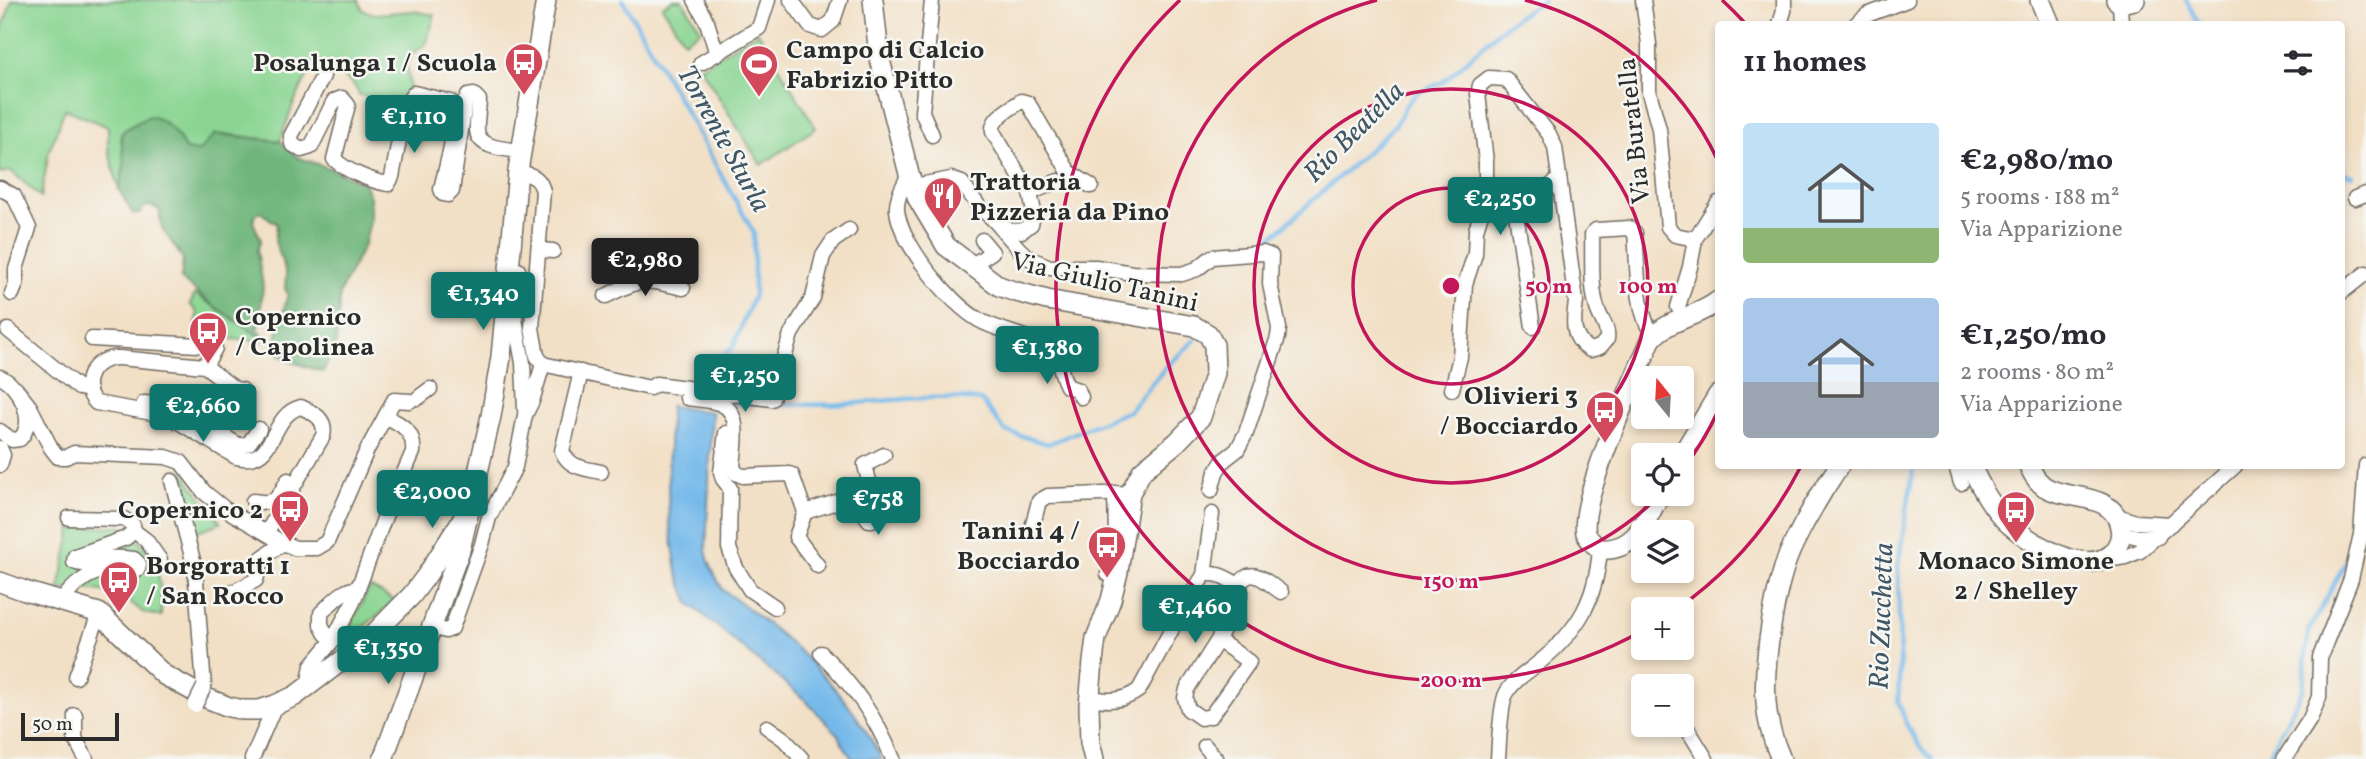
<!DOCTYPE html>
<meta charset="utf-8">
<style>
:root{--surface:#fff;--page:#f2f2f3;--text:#2b2b33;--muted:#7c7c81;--accent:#0f766e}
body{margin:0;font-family:Vollkorn,serif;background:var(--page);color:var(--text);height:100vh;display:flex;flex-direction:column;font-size:26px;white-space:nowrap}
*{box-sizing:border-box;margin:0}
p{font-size:23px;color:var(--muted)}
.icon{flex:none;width:38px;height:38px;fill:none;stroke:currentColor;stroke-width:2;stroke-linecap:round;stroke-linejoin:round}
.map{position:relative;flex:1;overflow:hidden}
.drawer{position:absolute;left:1715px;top:21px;width:630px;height:448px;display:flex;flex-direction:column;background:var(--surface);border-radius:7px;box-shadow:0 4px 10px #0003}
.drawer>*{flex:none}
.needle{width:46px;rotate:342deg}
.controls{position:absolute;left:1631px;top:366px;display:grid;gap:14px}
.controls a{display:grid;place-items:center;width:63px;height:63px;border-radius:7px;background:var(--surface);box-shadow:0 4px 10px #0003;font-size:35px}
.scale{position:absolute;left:21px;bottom:18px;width:98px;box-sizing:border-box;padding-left:7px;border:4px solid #2b2b2b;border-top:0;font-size:19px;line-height:24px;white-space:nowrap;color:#2b2b2b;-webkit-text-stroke:5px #f6f6f2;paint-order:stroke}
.price{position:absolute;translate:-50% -60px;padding:0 16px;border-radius:7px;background:var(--accent);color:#fff;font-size:23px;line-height:46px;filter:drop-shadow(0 2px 4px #0008)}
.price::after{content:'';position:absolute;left:50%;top:42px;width:21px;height:16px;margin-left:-10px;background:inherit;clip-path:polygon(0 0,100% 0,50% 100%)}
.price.selected{background:#222;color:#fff}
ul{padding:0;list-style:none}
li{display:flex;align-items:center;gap:21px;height:175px;padding:0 28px}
li span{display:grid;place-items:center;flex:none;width:196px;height:140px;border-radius:7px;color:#555}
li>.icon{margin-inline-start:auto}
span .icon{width:84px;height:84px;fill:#fffc;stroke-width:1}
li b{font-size:30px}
h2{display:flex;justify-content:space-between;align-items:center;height:84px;padding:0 28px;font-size:30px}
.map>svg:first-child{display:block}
</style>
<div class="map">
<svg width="2366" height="759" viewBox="0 0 2366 759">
<rect width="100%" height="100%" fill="#f6f6f2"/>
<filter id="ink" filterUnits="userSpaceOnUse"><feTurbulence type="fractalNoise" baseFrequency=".0143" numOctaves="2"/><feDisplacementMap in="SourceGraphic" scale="14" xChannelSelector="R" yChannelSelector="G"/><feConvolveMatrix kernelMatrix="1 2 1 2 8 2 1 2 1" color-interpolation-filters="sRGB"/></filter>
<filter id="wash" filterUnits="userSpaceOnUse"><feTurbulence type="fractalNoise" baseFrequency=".00686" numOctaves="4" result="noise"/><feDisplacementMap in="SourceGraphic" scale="28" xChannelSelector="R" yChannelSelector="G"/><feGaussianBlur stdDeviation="1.57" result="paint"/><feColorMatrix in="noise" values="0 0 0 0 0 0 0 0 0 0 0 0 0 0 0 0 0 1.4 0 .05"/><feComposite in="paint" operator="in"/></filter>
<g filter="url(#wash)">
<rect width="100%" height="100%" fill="#f2e0c6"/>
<g fill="#8ad592" stroke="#5a805e" stroke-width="2">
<path d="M12,0H358L363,10L375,14L413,11L435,15L426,44L412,54L407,65L410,86L401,104L359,95C355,79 329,68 315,59L293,105L280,141L224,134L199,151L186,150L177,135L149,116C140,122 127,126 121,134L124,166L119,190L108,148V127L65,109L49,151L41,197L11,171L0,173V35Z"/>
<path d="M673,0H682L701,30L684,41L662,6Z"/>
<path d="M758,32L816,128L761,165L700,67Z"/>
<path d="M195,294L263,339L258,344L246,338L245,340L198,337L196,334L197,312L190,304Z"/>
<path d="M181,470L221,523L192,533L174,471Z"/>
<path d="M121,526C156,549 163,576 161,616L144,613L120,594L96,590L59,589L72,528Z"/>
<path d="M370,587L395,601L346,641L344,638Z"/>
</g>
<path fill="#6fb67c" stroke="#4d7054" stroke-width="2" d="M149,116C167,118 177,135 186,150L199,151L215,134L280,141L297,157L329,168L364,183L370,197V222L364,245L340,292L336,345L323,372L286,360L276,351L277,334L288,294L285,289L286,274L275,241L277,224L260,212L255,215L253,222L261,240L257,250L263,286L259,325L256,328L263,334L261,337L211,304L181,279L183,259L162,228L159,209L151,206L144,207L140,213L133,214L119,190L124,166L121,134C127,126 140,122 149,116Z"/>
<path fill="#74b9ea" stroke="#50728a" stroke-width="2" d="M670,406L712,412L706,550C708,564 716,578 723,590C788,637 845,686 882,759H852L836,732L804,699L689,603L677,572L669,520L668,485Z"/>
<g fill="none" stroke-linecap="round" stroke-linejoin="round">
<g stroke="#74b9ea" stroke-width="4.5">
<path d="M623,0L754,233V295L733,347L700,377L698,387"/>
<path d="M2186,0L2199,24"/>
<path d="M2342,173L2353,175"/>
<path d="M1263,245L1379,141L1396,124L1406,105L1417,93L1443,82L1507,24L1543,0"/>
<path d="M727,403H757"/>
<path d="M773,404C797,404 823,406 848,404C892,400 939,394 982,401L1005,431L1048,444L1129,411L1165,368L1195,340"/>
<path d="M1914,466L1898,564L1900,662L1898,702L1908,727L1920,747L1932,759"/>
<path d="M2267,759L2303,689L2308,633L2351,552"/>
</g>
</g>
</g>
<g filter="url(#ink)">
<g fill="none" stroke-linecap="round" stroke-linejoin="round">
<g stroke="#716a61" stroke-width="17">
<g id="street">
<path d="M695,0L707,22L717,54"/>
<path d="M791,0L810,26L822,30L833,21L840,0"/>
<path d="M1643,0L1649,44V92L1659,129L1668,227L1675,235L1695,239"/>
<path d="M2120,3L2121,24"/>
<path d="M1780,24L1784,11V0"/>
<path d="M1856,24L1867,15L1907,0"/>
<path d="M701,63L759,28L768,0"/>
<path d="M323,76L291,136L292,144L301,150L311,147L334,101L342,98L348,105L334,159C346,171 371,181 388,184L392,177L406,104L414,93L451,102C459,129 447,162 441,189L443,194L448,195L452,191L465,102L468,96L474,95L479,100C479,110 476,120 477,130C478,149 507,149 521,151"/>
<path d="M932,135L922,112L932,0"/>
<path d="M518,171C532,176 539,176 543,191L532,328L537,356L543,364L650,388L656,384L772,399L791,334L813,298L823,256L833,241L849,230"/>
<path d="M909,174C904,185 896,197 897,210C900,243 950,304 979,320C997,330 1017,333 1035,341C1045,346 1053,352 1063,356"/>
<path d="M914,186L951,179L962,183L980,208L993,219L1009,230L1022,231L1031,224L1034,212L1030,193L993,132C991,117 1011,109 1021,101L1028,103L1069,172L1091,186"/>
<path d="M0,188L14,196L29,228L16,269V284L12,294"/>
<path d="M1030,193L1058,181"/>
<path d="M2355,198L2366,194"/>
<path d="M993,219L1020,250L1031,259L1050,267H1096L1132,273L1182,274L1197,269L1212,257L1263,253L1271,256L1270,284L1279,328L1278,337L1246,433L1237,450L1224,460L1216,472L1211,491"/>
<path d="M539,250L553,251"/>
<path d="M971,266L992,252L982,240"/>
<path d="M518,270L515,319L523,363L525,410"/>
<path d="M2342,292L2366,273"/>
<path d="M606,296C643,277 643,279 683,288"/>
<path d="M1678,307L1690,267L1695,239L1718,203"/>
<path d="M1533,327L1517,220L1523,208L1559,179"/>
<path d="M8,330L79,388L89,390"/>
<path d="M92,339L199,345L215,348L205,366"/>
<path d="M1051,352C1064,366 1059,372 1067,386L1078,390L1081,397"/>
<path d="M581,372L562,451C569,468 584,468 601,472"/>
<path d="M0,377C20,386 37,421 20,439L12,440L0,431"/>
<path d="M16,389L30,407L51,448L58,457H66L74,453L166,457L181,462L204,492L225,509L283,543L295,548H317L327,542L367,450L385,417C402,423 415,433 413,452L385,516L353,602L333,640L312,665L308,687"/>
<path d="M1452,389L1460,357L1465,284L1475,254L1476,230L1486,198V162L1478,94L1480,85L1489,78L1506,79L1549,134L1555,147L1576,302C1573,321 1571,339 1590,350L1600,347L1607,339C1609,327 1600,319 1597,308C1590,285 1593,258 1592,234L1596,230L1629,228L1635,233C1638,261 1635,315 1654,335"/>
<path d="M242,390L235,389L205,366L119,358C93,357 78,384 96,403L169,416L236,457C278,467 268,415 301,407C314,413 327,419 323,436L267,532"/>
<path d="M418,398L430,389"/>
<path d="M687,398C697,400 711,400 721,404C743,413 734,449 733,467L736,473L743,476L789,474L792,475L805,512L796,537L818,566"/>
<path d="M144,403L175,406L240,446L249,443L259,429"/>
<path d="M385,417L394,400L410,401"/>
<path d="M726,433L721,472L723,479L730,488L729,548L736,568L750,590L775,607"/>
<path d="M0,448L3,455L0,465"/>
<path d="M1956,466L1961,483"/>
<path d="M172,481L195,568L204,687"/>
<path d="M253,501C277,505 277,499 288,480"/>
<path d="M805,512L849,498L854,500L869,520H872L876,517V509L865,465L884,455"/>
<path d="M2114,515L2136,522L2171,524"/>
<path d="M1032,528L1039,501L1048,496L1130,493"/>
<path d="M134,531L146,540L160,560"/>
<path d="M2121,533L2138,537H2158"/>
<path d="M2101,561L2125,557L2140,551L2235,466"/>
<path d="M1108,574L1116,534L1115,493"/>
<path d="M1204,575L1212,514"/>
<path d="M1239,585C1252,564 1266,582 1281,592"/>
<path d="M233,592L256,580L262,558L283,543"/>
<path d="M62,602C70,587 90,571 108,570C116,569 123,574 131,574L138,569L139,564L134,559C126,558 117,557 109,558C97,559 85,568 74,562L75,556L126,538L134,531L133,525L124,519L69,518"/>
<path d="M431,627L446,631L452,628L482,544L489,517L515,467L525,415L532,401L543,364"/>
<path d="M326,634L321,625V613C333,602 341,590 358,588"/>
<path d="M821,653C854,687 875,715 893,759"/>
<path d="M76,677L96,622"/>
<path d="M1089,698C1108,701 1123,702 1139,690L1186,603L1204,575C1217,571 1227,579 1239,585L1241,592L1218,640L1187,689L1185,698L1188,709L1201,718L1211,716L1249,662L1218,640"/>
<path d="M75,715V738L86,759"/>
<path d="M1682,720L1706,759"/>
<path d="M767,727L784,739L802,759"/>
<path d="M1205,746L1216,759"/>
<path d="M252,759L275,705"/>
<path d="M1498,759C1499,744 1500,706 1506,694C1513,680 1529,671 1541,661C1580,628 1596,599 1600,549"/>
<path d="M2284,759L2310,719L2319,697L2320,657L2351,579L2361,534L2366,465"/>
</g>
</g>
<g stroke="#716a61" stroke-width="22">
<g id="secondary">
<path d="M873,0L879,56L909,174L918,199L946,246L999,286L1013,291L1047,300L1194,326L1208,334L1214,345L1215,373L1201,417L1177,442L1142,471L1130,493L1118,572L1111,600L1096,638L1093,662L1089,705L1090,743L1094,759"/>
<path d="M2040,0L2050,24"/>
<path d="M2116,0L2120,3L2135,0"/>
<path d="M1682,455L1718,395"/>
<path d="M1971,466C1981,487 1991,507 2008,523C2030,543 2087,579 2113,552C2119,545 2122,536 2120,527C2114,493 2072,500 2049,489C2039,485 2033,475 2029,466"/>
<path d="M1660,494C1646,520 1636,552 1600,549C1594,544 1588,540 1586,533C1578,501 1636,375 1651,340C1666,319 1699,317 1718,301"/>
<path d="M0,582L25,591L99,613L164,675L204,697L229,707L244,710H259L275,705L295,696L364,644L412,595L427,575L462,520"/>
<path d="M383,759L460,550L491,416L501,357L518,171L546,0"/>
<path d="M1781,759C1773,741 1767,721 1766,702C1763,661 1775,582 1793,545C1806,518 1822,491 1839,466"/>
</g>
</g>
<use href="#street" stroke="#fff" stroke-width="14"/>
<use href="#secondary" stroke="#fff" stroke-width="19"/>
<g stroke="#716a61" stroke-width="17" stroke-linecap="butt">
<path id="street-bridge" d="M195,705L204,687"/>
</g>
<use href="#street-bridge" stroke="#fff" stroke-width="14"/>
</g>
</g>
<g fill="none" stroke="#c2185b" stroke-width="3.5">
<circle cx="1451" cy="286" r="98"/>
<circle cx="1451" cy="286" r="197"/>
<path d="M1718 411A295 295 0 0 1 1682 470M1660 495A295 295 0 1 1 1377 0M1525 0A295 295 0 0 1 1718 161"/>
<path d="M1800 468A394 394 0 0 1 1677 609M1642 631A394 394 0 0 1 1180 0M1722 0A394 394 0 0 1 1744 22"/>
</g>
<defs>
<g id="bus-pin" transform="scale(2.0125)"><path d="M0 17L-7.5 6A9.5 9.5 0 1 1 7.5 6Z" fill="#d1495b" stroke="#f6f6f2"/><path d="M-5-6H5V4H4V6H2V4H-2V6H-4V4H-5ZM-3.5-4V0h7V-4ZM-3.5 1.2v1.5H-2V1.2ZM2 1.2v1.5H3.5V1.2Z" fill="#fff"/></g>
<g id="stadium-pin" transform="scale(2.0125)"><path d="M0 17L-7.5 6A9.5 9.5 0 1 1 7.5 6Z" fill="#d1495b" stroke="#f6f6f2"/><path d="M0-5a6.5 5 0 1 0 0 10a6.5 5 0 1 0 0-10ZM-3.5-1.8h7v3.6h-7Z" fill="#fff"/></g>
<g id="restaurant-pin" transform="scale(2.0125)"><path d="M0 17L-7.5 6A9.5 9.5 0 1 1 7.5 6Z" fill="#d1495b" stroke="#f6f6f2"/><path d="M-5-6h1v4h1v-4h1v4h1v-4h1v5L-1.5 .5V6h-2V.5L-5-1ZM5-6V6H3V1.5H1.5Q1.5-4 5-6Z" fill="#fff"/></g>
</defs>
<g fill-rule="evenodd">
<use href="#bus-pin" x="524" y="62"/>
<use href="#stadium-pin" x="759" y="64"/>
<use href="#restaurant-pin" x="943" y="196"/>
<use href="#bus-pin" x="208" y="331"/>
<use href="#bus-pin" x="1605" y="410"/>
<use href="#bus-pin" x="290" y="509"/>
<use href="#bus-pin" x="2016" y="510"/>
<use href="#bus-pin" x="1107" y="545"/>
<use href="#bus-pin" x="119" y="580"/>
</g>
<g text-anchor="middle" stroke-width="5" stroke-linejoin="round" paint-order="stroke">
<g font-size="26" font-weight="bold" fill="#2b2b2b" stroke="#f6f6f2" text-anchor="start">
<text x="786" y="58">Campo di Calcio<tspan x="786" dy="30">Fabrizio Pitto</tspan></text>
<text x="497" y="71" text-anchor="end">Posalunga 1 / Scuola</text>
<text x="970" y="190">Trattoria<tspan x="970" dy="30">Pizzeria da Pino</tspan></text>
<text x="235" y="325">Copernico<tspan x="235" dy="30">/ Capolinea</tspan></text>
<text x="1578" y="404" text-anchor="end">Olivieri 3<tspan x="1578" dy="30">/ Bocciardo</tspan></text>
<text x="263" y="518" text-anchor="end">Copernico 2</text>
<text x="1080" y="539" text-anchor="end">Tanini 4 /<tspan x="1080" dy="30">Bocciardo</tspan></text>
<text x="2016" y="569" text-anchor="middle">Monaco Simone<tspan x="2016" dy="30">2 / Shelley</tspan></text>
<text x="146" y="574">Borgoratti 1<tspan x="146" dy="30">/ San Rocco</tspan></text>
</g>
<g font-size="26" fill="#2b2b2b" stroke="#f6f6f2">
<text transform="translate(1633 131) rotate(-96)" y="9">Via Buratella</text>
<text transform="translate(1105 281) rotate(13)" y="9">Via Giulio Tanini</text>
</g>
<g font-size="28" font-style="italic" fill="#415664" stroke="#f6f6f2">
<text transform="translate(1353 131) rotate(-45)" y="10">Rio Beatella</text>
<text transform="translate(725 138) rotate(61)" y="10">Torrente Sturla</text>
<text transform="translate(1880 616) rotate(-88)" y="10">Rio Zucchetta</text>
</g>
</g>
<circle cx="1451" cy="286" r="10" fill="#c2185b" stroke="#f6f6f2" stroke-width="3.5"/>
<g font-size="21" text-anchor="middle" font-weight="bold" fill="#c2185b" stroke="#f6f6f2" stroke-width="5" stroke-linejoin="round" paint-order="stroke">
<text x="1549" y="293">50 m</text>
<text x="1648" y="293">100 m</text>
<text x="1451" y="588">150 m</text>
<text x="1451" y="687">200 m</text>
</g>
</svg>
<div class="controls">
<a><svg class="needle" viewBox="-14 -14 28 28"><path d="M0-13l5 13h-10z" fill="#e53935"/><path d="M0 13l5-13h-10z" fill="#7c7c81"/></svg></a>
<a><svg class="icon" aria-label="locate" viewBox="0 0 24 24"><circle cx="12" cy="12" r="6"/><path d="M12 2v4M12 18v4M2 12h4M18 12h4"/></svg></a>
<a><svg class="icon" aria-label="layers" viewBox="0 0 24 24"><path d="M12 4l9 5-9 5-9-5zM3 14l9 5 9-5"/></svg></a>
<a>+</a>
<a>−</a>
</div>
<div class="scale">50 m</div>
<b class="price" style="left:414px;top:155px">€1,110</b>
<b class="price" style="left:1500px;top:237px">€2,250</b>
<b class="price selected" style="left:645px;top:298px">€2,980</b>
<b class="price" style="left:483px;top:332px">€1,340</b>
<b class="price" style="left:1047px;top:386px">€1,380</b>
<b class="price" style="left:745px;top:414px">€1,250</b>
<b class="price" style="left:203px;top:444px">€2,660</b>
<b class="price" style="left:432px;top:530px">€2,000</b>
<b class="price" style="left:878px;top:537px">€758</b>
<b class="price" style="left:1195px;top:645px">€1,460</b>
<b class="price" style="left:388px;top:686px">€1,350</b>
<section class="drawer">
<h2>11 homes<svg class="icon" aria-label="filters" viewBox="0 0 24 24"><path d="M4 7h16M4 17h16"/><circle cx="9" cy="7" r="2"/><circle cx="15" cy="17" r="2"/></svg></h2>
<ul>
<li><span style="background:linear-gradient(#bfe0f5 75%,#8fb573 0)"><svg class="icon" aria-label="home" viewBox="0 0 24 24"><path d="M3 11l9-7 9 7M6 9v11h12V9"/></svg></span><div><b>€2,980/mo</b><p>5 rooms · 188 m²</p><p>Via Apparizione</p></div></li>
<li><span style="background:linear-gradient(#a9c7e8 60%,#9aa5b1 0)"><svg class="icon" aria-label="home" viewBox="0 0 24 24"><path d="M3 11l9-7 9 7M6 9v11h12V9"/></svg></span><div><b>€1,250/mo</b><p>2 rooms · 80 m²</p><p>Via Apparizione</p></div></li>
</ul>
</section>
</div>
